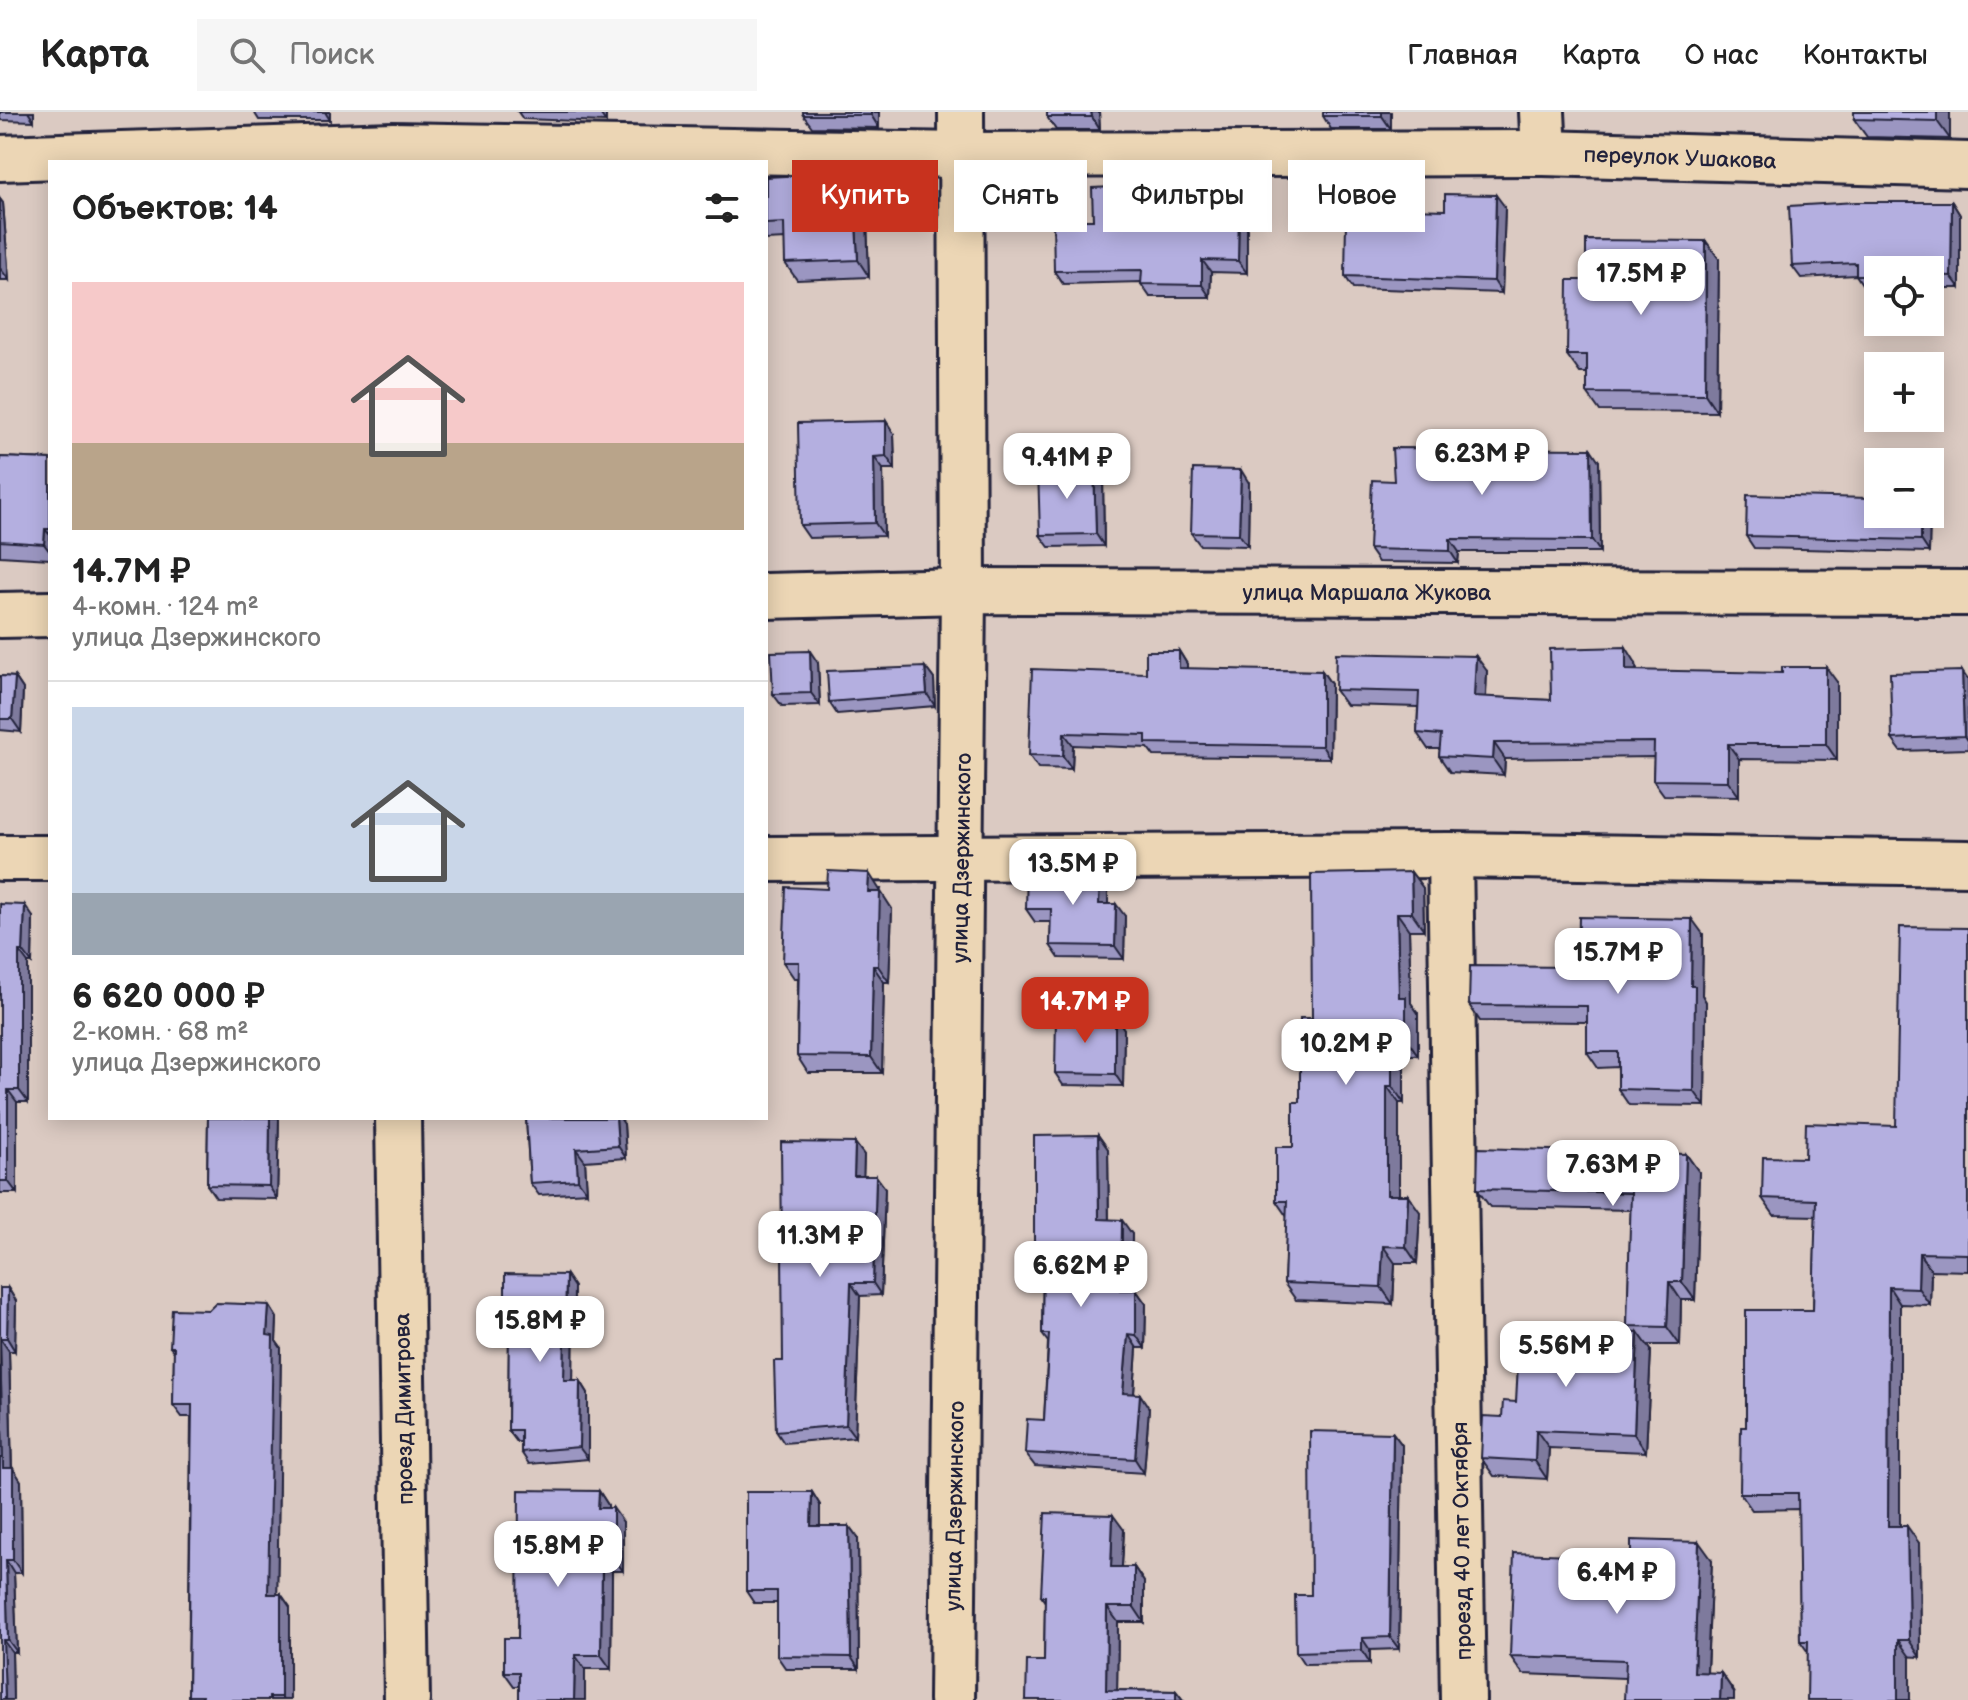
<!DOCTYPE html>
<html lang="ru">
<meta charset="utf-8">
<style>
:root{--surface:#fff;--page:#f6f6f6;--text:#222;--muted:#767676;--line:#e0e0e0;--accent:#c8321e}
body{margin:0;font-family:"Balsamiq Sans",sans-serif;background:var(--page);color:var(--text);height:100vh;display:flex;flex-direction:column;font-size:30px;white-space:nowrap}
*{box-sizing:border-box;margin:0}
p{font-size:26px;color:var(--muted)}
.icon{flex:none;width:44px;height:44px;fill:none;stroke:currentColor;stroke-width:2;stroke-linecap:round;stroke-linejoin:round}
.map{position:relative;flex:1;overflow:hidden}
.details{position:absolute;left:48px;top:48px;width:720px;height:960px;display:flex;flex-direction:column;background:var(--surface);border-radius:0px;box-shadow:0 4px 20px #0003}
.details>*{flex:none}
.banner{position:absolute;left:792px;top:48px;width:760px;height:72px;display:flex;gap:16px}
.tools{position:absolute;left:1864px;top:144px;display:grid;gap:16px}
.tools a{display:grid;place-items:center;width:80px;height:80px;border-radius:0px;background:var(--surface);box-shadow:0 4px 20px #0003;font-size:40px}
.price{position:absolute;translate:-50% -68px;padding:0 18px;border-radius:16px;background:#fff;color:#222;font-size:26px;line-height:52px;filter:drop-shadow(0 2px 4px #0008)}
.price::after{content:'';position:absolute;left:50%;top:48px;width:24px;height:18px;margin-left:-12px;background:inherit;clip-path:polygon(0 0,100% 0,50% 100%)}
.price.active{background:var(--accent);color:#fff}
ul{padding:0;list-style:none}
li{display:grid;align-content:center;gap:16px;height:424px;padding:0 24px}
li+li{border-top:2px solid var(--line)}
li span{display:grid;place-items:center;height:248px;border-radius:0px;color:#555}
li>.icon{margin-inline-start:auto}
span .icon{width:144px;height:144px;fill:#fffc;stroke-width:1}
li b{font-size:34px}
h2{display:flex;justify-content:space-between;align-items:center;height:96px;padding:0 24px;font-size:34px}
.pill{padding:0 28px;border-radius:0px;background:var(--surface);box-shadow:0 4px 20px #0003;font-size:28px;line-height:72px}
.pill.active{background:var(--accent);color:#fff}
header{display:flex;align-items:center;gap:48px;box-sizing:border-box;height:112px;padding:0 40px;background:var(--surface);border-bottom:2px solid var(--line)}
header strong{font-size:38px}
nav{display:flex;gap:44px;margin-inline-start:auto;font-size:28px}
.search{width:560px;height:72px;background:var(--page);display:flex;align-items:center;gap:20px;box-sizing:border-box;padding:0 28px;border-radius:0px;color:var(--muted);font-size:30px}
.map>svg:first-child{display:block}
</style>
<header>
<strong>Карта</strong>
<div class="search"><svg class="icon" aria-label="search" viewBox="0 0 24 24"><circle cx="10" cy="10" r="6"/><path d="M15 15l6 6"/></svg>Поиск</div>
<nav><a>Главная</a><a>Карта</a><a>О нас</a><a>Контакты</a></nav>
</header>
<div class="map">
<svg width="1968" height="1588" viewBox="0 0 1968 1588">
<rect width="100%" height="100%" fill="#dbcac2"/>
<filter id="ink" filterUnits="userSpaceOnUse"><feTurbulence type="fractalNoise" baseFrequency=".0125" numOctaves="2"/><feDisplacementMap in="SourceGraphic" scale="16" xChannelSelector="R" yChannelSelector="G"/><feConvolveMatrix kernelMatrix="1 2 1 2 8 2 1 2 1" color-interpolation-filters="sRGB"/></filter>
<g filter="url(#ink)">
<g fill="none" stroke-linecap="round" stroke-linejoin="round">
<g stroke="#22223b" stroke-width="50">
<g id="minor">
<path d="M1542,0L1544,41"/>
<path d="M0,46L393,33L961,43L1544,41L1968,53"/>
<path d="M766,484L963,479L1968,481"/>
<path d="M0,503L50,502"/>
<path d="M1450,743L1463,1588"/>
<path d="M0,746H50"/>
<path d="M766,747L1450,743L1968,751"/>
<path d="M398,1006L407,1588"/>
<path d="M952,1588L963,479L961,0"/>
</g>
</g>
<use href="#minor" stroke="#ecd6b5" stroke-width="44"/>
</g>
<g fill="#9b96c1" stroke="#22223b" stroke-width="2">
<path d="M0,0H34V9L0,8Z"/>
<path d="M254,0H330V8H259Z"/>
<path d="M518,0H606V10L523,7Z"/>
<path d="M879,0V16L812,15L803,3Z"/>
<path d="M1047,0H1099L1100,18H1056L1047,5Z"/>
<path d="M1323,0H1391V17H1331L1323,4Z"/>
<path d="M1950,0V27L1867,25L1854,7Z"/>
<path d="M804,63L815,80V95L855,93L867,109L869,165L797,168L785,151V127L766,128V65Z"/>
<path d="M1203,71L1212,84L1211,93L1247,105V161L1211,160L1210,185H1150L1141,172V170L1063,172L1054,159L1093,108Z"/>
<path d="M0,87L3,91L9,168H0Z"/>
<path d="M1952,90L1960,103V176H1930V158H1878V175H1864L1856,163L1801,166L1792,154Z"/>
<path d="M1505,95L1502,181L1353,176L1345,164L1377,110L1445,98Z"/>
<path d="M1719,147L1717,300L1600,299L1587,281V261H1580L1567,243L1586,168Z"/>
<path d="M886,309L894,322L895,357H883L884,424L809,426L800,413Z"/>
<path d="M0,345L50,347V447L0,444Z"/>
<path d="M1599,349L1600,440H1459L1458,451L1378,450L1369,437L1394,369Z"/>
<path d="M1094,354L1103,366L1104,434L1049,435L1040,423Z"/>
<path d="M1249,371L1248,434L1200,433L1191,421Z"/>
<path d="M1870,386L1930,402L1929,440L1754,436L1746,424Z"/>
<path d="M1179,539L1187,552V557L1322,559L1331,572L1330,646L1154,644L1148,636L1073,633L1072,657L1038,656L1029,643L1146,561Z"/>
<path d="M818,551L820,593L782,594L773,582Z"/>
<path d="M1636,551L1637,559L1837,570V648L1739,647V684L1664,683L1653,668L1654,645L1505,647L1504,663L1450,660L1439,644L1440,637H1428L1417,621L1418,595L1346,593L1335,578L1487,559L1486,585L1551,588Z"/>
<path d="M925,555L934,567L935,594L837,602L829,590Z"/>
<path d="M0,564L15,565L23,577L21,620L0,618Z"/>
<path d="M1968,568V637L1901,639L1892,627Z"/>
<path d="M1411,760L1423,776L1424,818H1409L1411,891L1418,901V943H1404V991H1399V1083L1420,1100L1417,1151H1395L1393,1192L1296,1188L1284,1171L1287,1105L1276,1089L1293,1035L1300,990Z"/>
<path d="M1108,770V792L1125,804L1124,847L1059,846L1050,833L1051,810H1035L1026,797Z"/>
<path d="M827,777H881L880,780L892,797L889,870H884L882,961H808L797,944L798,866H794L783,850Z"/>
<path d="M0,792L33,805L32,851H28V990H17V1081H0Z"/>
<path d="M1968,816V1159L1931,1158L1930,1193L1900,1192V1414L1919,1431L1920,1545L1808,1540L1800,1529L1799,1397L1752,1398L1740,1381L1746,1315L1813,1198L1816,1104L1774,1103L1762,1086L1805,1046L1896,1014Z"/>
<path d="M1703,822L1702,883L1706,890L1705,994L1629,993L1618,977V955L1598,956L1587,940V910L1480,909L1469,893L1578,855Z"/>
<path d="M1115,904L1124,917L1123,974L1063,973L1055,961Z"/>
<path d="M208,1006H279L277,1087L216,1086L207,1073Z"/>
<path d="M526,1006L624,1012L626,1046L585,1049L587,1080L539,1083L530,1071Z"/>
<path d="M1098,1023L1108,1037L1109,1108L1132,1122L1131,1178H1136L1146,1192L1145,1236H1137L1134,1282L1149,1296L1144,1361L1035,1354L1025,1341L1044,1308L1048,1230L1042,1222L1043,1162L1034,1149Z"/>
<path d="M855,1031L864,1043L863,1064H876L885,1076L881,1183L860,1184L855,1325L784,1331L776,1319L783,1249Z"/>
<path d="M1686,1042L1699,1060L1695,1188H1681L1680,1233H1647L1651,1238L1646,1340L1549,1336L1547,1367L1494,1364L1481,1346L1502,1305L1516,1290L1632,1220L1627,1214L1631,1098L1490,1095L1477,1077Z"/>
<path d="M566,1163L574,1175L573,1268H580L588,1281V1347L529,1352L521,1340V1330H517L508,1318L509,1218L505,1211Z"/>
<path d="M0,1176H8L16,1189L15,1239H9L12,1356L21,1369L22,1461H14L17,1540H12L13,1588H0Z"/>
<path d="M269,1193L277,1206L276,1229L281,1236L277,1482H281L290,1495V1588H190L188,1584L191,1305H182L173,1293L174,1240L170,1235L209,1198Z"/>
<path d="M1393,1321L1402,1333L1399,1537L1370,1538V1551L1304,1552L1296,1540Z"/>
<path d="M599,1379L608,1393V1396L623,1410V1459H612L611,1557H585V1588H519V1574H514L504,1560L518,1526Z"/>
<path d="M812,1380L820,1393V1414H849L858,1426L859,1557H786L777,1544V1491H754L746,1479Z"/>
<path d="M1124,1418L1122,1455H1134L1144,1470V1510H1118L1117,1578L1176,1579L1183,1588H1026L1044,1549L1045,1490L1041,1484Z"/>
<path d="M1712,1448L1707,1561H1721L1734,1580L1625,1566L1523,1562L1510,1544Z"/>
</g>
<g fill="#7e7a9d" stroke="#22223b" stroke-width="2">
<path d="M28,0H34V9Z"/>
<path d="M325,0H330V8Z"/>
<path d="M599,0H606V10Z"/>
<path d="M871,0H879V16L871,3Z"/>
<path d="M1091,0H1099L1100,18L1092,5Z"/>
<path d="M1382,0H1391V17L1382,4Z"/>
<path d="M1937,0H1950V27L1937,9Z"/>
<path d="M804,63L815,80L816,112L805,96Z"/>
<path d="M1203,71L1212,84L1211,105L1202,93Z"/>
<path d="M1496,83L1505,95L1502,181L1494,169Z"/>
<path d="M0,87L3,91L9,168L0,156Z"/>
<path d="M1952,90L1960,103V176L1951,164Z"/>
<path d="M855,93L867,109L869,165L858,148Z"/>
<path d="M1239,93L1247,105V161L1238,149Z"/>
<path d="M1706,129L1719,147L1717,300L1705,282Z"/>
<path d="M1202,148L1211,160L1210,185L1202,173Z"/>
<path d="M886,309L894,322L895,357L886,344Z"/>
<path d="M1591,337L1599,349L1600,440L1592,428Z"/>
<path d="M874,345L883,357L884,424L875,411Z"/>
<path d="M1094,354L1103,366L1104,434L1096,422Z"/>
<path d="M1241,358L1249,371L1248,434L1239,422Z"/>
<path d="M1921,402H1930L1929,440L1921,428Z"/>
<path d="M45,417L50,423V440L44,432Z"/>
<path d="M1450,427L1459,440L1458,451L1450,439Z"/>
<path d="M1626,535L1636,551L1637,574L1626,558Z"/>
<path d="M810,539L818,551L820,593L811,581Z"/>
<path d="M1179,539L1187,552V569L1179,556Z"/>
<path d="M1476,544L1487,559L1485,600L1474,584Z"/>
<path d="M925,555L934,567L935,594L927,582Z"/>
<path d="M1826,555L1837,570V648L1826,632Z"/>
<path d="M1322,559L1331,572L1330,646L1322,634Z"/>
<path d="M1962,559L1968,568V630L1964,624Z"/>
<path d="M15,565L23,577L21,620L12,607Z"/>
<path d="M1064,621L1073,633L1072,657L1063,644Z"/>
<path d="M1494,631L1505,647L1504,663L1493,647Z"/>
<path d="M1728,632L1739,647V684L1728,669Z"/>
<path d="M1100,758L1108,770V804L1099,792Z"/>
<path d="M1411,760L1423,776L1424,818L1412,801Z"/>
<path d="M869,761L892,797L889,870L878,854L868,780Z"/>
<path d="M1116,792L1125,804L1124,847L1115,834Z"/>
<path d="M25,793L33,805L32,851L23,839Z"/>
<path d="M1397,801L1409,818L1411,891L1418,901V943L1406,926L1399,885Z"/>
<path d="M1692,807L1703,822L1702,883L1706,890L1705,994L1694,979L1691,874Z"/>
<path d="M19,839L28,851V990L19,978Z"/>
<path d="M873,854L884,870L882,961L871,945Z"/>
<path d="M1115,904L1124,917L1123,974L1115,962Z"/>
<path d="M1392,926L1404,943V991L1392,974Z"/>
<path d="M1387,974L1399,991V1099L1387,1083Z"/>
<path d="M8,978L17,990V1081L8,1069Z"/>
<path d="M270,1006H279L277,1087L269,1074Z"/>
<path d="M616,1006H620L624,1012L626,1046L618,1034Z"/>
<path d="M1098,1023L1108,1037L1109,1121L1099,1107Z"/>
<path d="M855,1031L864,1043L863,1077L854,1064Z"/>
<path d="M576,1037L585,1049L587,1080L578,1068Z"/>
<path d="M1686,1042L1699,1060L1695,1188L1682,1170Z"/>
<path d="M876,1064L885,1076L881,1183L873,1171Z"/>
<path d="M1408,1083L1420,1100L1417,1151L1406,1135Z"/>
<path d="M1122,1108L1132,1122L1131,1191L1121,1178Z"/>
<path d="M1383,1134L1395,1151L1393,1192L1381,1175Z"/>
<path d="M1919,1141L1931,1158L1930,1193L1918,1176Z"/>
<path d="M566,1163L574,1175L573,1281L564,1268Z"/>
<path d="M1669,1170L1681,1188L1680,1233L1667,1215Z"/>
<path d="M851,1171L860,1184L855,1325L846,1313Z"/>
<path d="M1889,1175L1900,1192V1431L1888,1414Z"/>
<path d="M8,1176L16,1189L15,1239L7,1226Z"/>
<path d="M1136,1178L1146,1192L1145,1236L1136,1223Z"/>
<path d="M269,1193L277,1206L276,1229L281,1236L277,1495L268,1482L267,1223Z"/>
<path d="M1638,1220L1651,1238L1646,1340L1634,1322Z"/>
<path d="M1128,1222L1137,1236L1133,1295L1123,1281Z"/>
<path d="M0,1226L9,1239L12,1369L3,1356Z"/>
<path d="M580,1268L588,1281V1347L579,1335Z"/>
<path d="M1140,1282L1149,1296L1144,1361L1135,1347Z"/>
<path d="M1536,1318L1549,1336L1547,1367L1535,1349Z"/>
<path d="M1393,1321L1402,1333L1399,1537L1390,1525Z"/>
<path d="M13,1356L21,1369L22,1461L13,1448Z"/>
<path d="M599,1379L608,1393V1410L598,1396Z"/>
<path d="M812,1380L820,1393V1426L811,1414Z"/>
<path d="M613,1396L623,1410V1459L613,1445Z"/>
<path d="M1113,1403L1124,1418L1121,1470L1111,1455Z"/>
<path d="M849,1414L858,1426L859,1557L851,1545Z"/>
<path d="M1907,1414L1919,1431L1920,1545L1909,1528Z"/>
<path d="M1699,1430L1712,1448L1706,1578L1694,1560Z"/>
<path d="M602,1445L612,1459L611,1557L601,1543Z"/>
<path d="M6,1448L14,1461L17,1540L8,1528Z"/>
<path d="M1134,1455L1144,1470V1510L1134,1495Z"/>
<path d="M281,1482L290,1495V1588H283L281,1585Z"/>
<path d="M1107,1495L1118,1510L1117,1588L1106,1578Z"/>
<path d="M1362,1526L1370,1538V1551L1362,1538Z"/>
<path d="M3,1528L12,1540L13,1588H5Z"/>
<path d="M1898,1528L1910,1545V1588H1898Z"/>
<path d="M575,1543L585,1557V1588H574Z"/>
<path d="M1721,1561L1734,1580V1588H1720Z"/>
<path d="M1176,1579L1183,1588H1176Z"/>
</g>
<g fill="#b4afe0" stroke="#22223b" stroke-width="2">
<rect x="803" y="0" width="68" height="3"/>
<path d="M1047,0H1091L1092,5H1047Z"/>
<rect x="1323" y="0" width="59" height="4"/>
<path d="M1854,0H1937V9L1854,7Z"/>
<path d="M804,63L805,96L855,93L858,148L785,151L784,111L766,112V65Z"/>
<path d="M1203,71L1202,93H1239L1238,149L1202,148V173L1141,172L1142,158L1054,159L1053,108H1093L1092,76Z"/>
<path d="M1445,82L1496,83L1494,169L1345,164L1346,109L1377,110V96L1445,98Z"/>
<path d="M1856,90H1952L1951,164L1930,163V158H1878V163H1856V151L1792,154L1789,94Z"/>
<path d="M1586,128L1706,129L1705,282L1587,281V243H1567L1568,168H1586Z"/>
<path d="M886,309V344L874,345L875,411L800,413L798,311Z"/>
<path d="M1392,336L1591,337L1592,428L1450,427V439L1369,437L1372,368L1394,369Z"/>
<path d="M0,345L50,347V417H45L44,432L0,429Z"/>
<path d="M1871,350H1899H1878V402H1921V428L1746,424L1747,383L1870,386Z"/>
<path d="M1094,354L1096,422L1040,423L1038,356Z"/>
<path d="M1193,357L1241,358L1239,422L1191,421Z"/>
<path d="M1626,535V558L1782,561V555H1826V632H1728V669L1653,668L1654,630L1494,631L1493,647L1439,644L1441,623L1417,621L1419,580L1335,578L1336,541L1476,544L1474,584L1551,588L1550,537Z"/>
<path d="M810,539L811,581L773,582L771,540Z"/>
<path d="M1146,539H1179V556L1322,559V634L1146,631V623L1064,621L1063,644L1029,643L1032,557L1146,561Z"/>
<path d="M925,555L927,582L829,590L827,559Z"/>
<path d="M1962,559L1964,624L1892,627L1890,561Z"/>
<path d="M0,564L15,565L12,607H0Z"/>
<path d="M1027,758H1100L1099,792H1116L1115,834L1050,833L1051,797H1026Z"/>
<path d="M828,759L869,761L868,780H880L878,854H873L871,945L797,944L799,850H783L786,775L827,777Z"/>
<path d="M1411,760L1412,801H1397L1399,885H1406V926H1392V974H1387V1083H1408L1406,1135L1383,1134L1381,1175L1284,1171L1287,1089H1276V1035H1293V990H1300V906H1312L1311,762Z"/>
<path d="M0,792L25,793L23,839H19V978H8V1069H0Z"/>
<path d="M1579,805L1692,807L1691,874H1695L1694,979L1618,977V940H1587V894L1469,893L1470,854L1578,855Z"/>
<path d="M1900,815L1968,816V1142L1919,1141L1918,1176L1889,1175L1888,1414H1907L1909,1528H1898V1588H1807L1808,1529H1800L1798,1381H1740L1741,1315H1746V1198H1813L1816,1088L1762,1086L1763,1045L1805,1046L1806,1011L1896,1014Z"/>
<path d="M1056,904H1115V962L1055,961Z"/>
<path d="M208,1006H270L269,1074L207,1073Z"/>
<path d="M526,1006H616L618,1034L576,1037L578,1068L530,1071Z"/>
<path d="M1098,1023L1099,1107L1122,1108L1121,1178H1136V1223L1128,1222L1123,1281L1140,1282L1135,1347L1025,1341L1027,1307L1044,1308L1049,1222H1042L1043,1149H1034V1024Z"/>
<path d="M781,1030L855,1031L854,1064H876L873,1171H851L846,1313L776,1319L774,1249H783Z"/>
<path d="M1478,1036L1686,1042L1682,1170H1669L1667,1215L1627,1214L1631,1081L1477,1077Z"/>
<path d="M505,1162L566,1163L564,1268H580L579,1335L521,1340V1318H508L509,1211H505Z"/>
<path d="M0,1176H8L7,1226H0Z"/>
<path d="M216,1191L269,1193L267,1223L273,1224L268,1482H281V1585H269V1588H202V1584H188L192,1293H173L174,1235H170L172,1197L209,1198Z"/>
<path d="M1520,1215L1638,1220L1634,1322L1536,1318L1535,1349L1481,1346L1483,1304L1502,1305L1503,1289L1516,1290Z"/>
<path d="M0,1228L3,1356H13V1448H6L8,1528H3L5,1588H0Z"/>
<path d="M1310,1319L1393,1321L1390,1525L1362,1526V1538L1296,1540L1295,1483H1311Z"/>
<path d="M519,1378L599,1379L598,1396H613V1445H602L601,1543H575L574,1588H519V1560H504V1526H518Z"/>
<path d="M746,1380H812L811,1414H849L851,1545L777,1544V1479H746Z"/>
<path d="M1045,1401L1113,1403L1111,1455H1134V1495H1107L1106,1578L1176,1579V1588H1026L1027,1549H1044L1045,1484H1041Z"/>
<path d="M1631,1428L1699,1430L1694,1560L1721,1561L1720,1588H1624L1626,1548L1510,1544L1514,1441L1631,1445Z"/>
</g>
</g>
<g text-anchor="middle" stroke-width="6" stroke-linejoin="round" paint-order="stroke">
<g font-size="22" fill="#22223b" stroke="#ecd6b5">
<text transform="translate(1680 45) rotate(2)" y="8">переулок Ушакова</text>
<text x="1367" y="488">улица Маршала Жукова</text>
<text transform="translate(961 746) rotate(-89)" y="8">улица Дзержинского</text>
<text transform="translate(403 1297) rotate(-91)" y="8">проезд Димитрова</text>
<text transform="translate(954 1394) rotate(-89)" y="8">улица Дзержинского</text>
<text transform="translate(1461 1429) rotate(-91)" y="8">проезд 40 лет Октября</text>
</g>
</g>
</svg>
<div class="tools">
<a><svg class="icon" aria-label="locate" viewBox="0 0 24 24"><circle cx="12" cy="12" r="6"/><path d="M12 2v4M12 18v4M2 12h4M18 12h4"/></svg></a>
<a>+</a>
<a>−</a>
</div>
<b class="price" style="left:1641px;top:205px">17.5M ₽</b>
<b class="price" style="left:1482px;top:385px">6.23M ₽</b>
<b class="price" style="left:1067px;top:389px">9.41M ₽</b>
<b class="price" style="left:1073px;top:795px">13.5M ₽</b>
<b class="price" style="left:1618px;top:884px">15.7M ₽</b>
<b class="price active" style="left:1085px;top:933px">14.7M ₽</b>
<b class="price" style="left:1346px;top:975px">10.2M ₽</b>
<b class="price" style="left:1613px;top:1096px">7.63M ₽</b>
<b class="price" style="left:820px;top:1167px">11.3M ₽</b>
<b class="price" style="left:1081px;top:1197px">6.62M ₽</b>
<b class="price" style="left:540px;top:1252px">15.8M ₽</b>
<b class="price" style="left:1566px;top:1277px">5.56M ₽</b>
<b class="price" style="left:558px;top:1477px">15.8M ₽</b>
<b class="price" style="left:1617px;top:1504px">6.4M ₽</b>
<div class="banner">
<a class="pill active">Купить</a>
<a class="pill">Снять</a>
<a class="pill">Фильтры</a>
<a class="pill">Новое</a>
</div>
<section class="details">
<h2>Объектов: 14<svg class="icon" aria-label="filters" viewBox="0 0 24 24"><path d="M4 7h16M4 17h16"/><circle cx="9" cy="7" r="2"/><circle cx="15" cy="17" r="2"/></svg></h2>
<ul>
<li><span style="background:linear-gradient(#f6c9c9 65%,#b9a48a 0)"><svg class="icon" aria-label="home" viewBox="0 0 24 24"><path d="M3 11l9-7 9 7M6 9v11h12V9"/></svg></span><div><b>14.7M ₽</b><p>4-комн. · 124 m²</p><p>улица Дзержинского</p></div></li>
<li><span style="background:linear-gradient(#c9d6e8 75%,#9aa5b1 0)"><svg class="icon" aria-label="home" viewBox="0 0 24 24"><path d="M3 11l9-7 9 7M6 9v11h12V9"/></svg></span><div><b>6 620 000 ₽</b><p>2-комн. · 68 m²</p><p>улица Дзержинского</p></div></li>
</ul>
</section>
</div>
